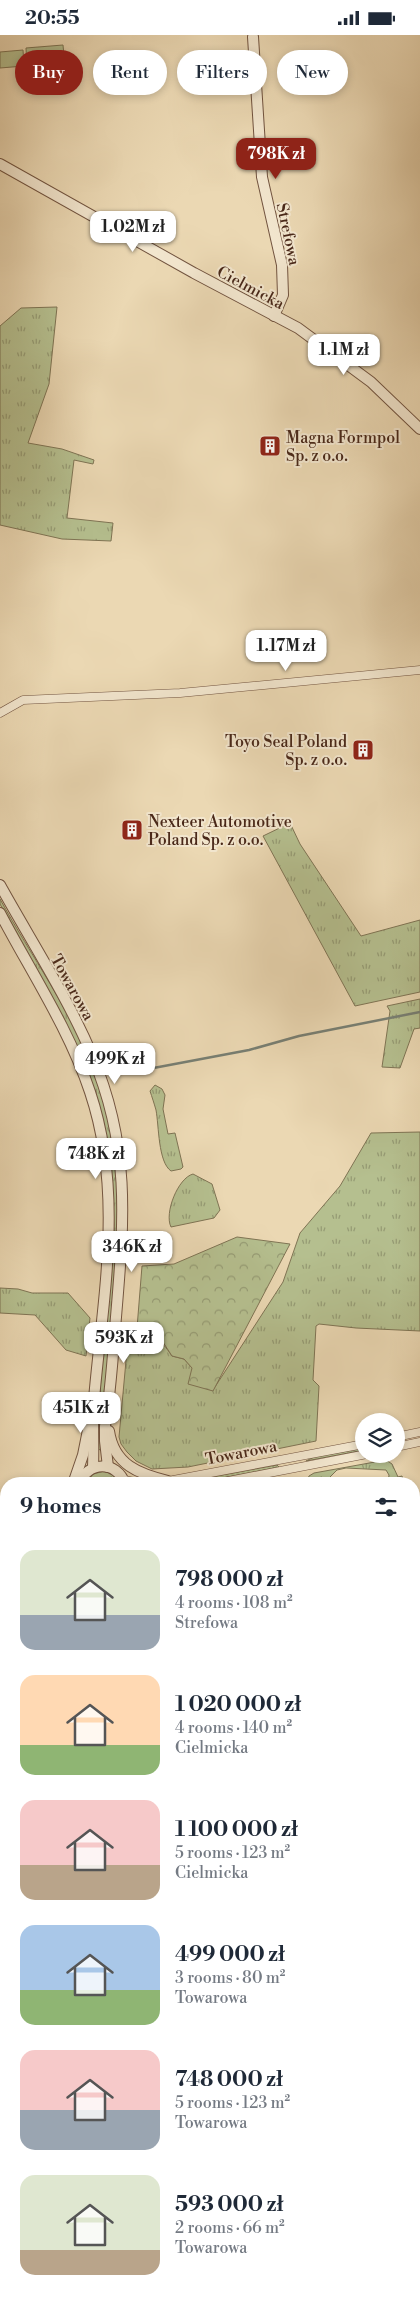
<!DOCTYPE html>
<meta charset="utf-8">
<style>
:root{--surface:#fff;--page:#f2f2f3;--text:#1f2937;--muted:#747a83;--accent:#8f2418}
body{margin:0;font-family:"Libre Bodoni",serif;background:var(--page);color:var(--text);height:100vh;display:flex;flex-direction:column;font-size:19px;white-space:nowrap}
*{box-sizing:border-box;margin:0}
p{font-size:16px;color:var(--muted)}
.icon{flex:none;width:28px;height:28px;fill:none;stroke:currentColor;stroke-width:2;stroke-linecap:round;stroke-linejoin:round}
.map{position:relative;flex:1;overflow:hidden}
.drawer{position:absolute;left:0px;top:1442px;width:420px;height:821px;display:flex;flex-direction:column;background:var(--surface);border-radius:20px 20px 0 0;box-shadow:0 2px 8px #0003}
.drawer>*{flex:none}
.banner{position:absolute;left:15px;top:15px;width:390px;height:45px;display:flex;gap:10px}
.controls{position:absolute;left:355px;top:1378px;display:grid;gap:10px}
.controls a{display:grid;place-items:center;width:50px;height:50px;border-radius:50%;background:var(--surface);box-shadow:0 2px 8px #0003;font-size:25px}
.price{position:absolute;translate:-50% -42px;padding:0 11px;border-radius:10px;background:#fff;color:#222;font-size:16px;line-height:32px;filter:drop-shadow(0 1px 2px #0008)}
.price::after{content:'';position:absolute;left:50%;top:30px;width:15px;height:11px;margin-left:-8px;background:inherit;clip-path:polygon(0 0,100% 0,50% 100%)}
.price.on{background:var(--accent);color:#fff}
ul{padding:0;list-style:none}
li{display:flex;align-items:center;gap:15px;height:125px;padding:0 20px}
li span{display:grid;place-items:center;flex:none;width:140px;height:100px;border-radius:15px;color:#555}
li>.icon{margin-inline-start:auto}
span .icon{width:60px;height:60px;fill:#fffc;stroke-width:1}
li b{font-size:21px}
h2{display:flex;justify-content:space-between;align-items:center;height:60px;padding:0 20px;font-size:21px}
.pill{padding:0 18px;border-radius:22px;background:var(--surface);box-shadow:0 2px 8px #0003;font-size:18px;line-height:45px}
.pill.on{background:var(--accent);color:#fff}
.status{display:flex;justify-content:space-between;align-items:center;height:35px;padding:0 25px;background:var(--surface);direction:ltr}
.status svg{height:14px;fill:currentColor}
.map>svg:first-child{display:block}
</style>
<div class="status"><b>20:55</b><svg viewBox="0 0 49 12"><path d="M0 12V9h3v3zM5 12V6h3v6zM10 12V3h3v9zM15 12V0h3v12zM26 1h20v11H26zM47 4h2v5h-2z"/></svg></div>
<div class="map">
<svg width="420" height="2263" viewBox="0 0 420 2263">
<defs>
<pattern id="grass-tufts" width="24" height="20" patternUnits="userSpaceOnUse" patternTransform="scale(1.25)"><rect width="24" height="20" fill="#b5bf8f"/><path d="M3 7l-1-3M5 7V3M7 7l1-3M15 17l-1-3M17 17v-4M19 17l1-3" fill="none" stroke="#959b74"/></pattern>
<pattern id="forest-crowns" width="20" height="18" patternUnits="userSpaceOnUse" patternTransform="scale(1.25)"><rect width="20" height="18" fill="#b5bf8f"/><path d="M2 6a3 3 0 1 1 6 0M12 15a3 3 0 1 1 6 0" fill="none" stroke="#959b74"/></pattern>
<pattern id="garden-furrows" width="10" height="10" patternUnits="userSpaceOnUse" patternTransform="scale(1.25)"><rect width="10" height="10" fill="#b5bf8f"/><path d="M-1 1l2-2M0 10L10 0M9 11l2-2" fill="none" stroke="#959b74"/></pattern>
</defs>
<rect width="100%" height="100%" fill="#ebd8b3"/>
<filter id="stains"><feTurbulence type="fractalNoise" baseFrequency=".004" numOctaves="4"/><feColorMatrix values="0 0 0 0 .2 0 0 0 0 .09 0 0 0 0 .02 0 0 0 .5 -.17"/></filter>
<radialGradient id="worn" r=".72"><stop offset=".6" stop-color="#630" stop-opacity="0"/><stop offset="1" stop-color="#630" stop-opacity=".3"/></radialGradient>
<g fill="url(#grass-tufts)" stroke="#7f7454">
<path d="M57,272L49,349L28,408L62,414L94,425L93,429L74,425L67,483L113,488L111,506L62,504L0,490V291L21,273Z"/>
<path d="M290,788L300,809L361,901L420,885V957L355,971L263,801Z"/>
<path d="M0,864C31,921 71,975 94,1037C136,1151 113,1270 102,1388V1415L95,1414L114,1190L110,1124L101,1081L75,1007L0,869Z"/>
<path d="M420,964V993L414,994L400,1033L382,1032L390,976L387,971Z"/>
<path d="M155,1050L162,1054L165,1060L163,1074L168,1099L175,1098L183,1132L181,1134L171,1136C158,1127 159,1091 156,1075C154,1068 152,1062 150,1056Z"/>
<path d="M420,1097V1296L356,1293L319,1289L316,1291L313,1345L319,1351L316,1406L188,1432L152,1434L136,1426L127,1417L121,1409L119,1402L129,1293C150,1293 161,1305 172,1321L184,1324L213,1355L283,1247L300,1198L340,1151L371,1098Z"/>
<path d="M193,1139L212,1149L220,1175L214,1183L171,1192C164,1178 178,1143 193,1139Z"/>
<path d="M0,1253L18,1254L32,1258H68L90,1283L86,1321L66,1315L35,1280L0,1278Z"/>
<path d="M364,1413V1415L306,1426L314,1422Z"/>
<path d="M386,1425L392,1429L398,1442L402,1441L404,1449H388L389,1440L386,1435L346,1433L337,1435L323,1449H306L309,1441L314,1438Z"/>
<path d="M277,1430L279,1432L192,1449H172Z"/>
<path d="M105,1436L116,1441L120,1449H86L93,1439Z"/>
<path d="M0,1819L6,1820V1861L0,1859Z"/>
<path d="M420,1835V1892L414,1891V1839Z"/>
<path d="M0,1897L6,1898V1995L0,1996Z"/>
<path d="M414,2124L420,2131V2239L414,2233Z"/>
<path d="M82,2258H145L150,2263H82Z"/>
<path d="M274,2258H390L384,2263H271Z"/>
</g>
<path fill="url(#forest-crowns)" stroke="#7f7454" d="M237,1202L290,1209L213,1356L188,1349L192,1333L184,1324L172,1321L161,1304L137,1293L142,1231L174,1229Z"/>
<g fill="#b5bf8f" stroke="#7f7454">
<path d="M63,10L65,31L27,34L26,13Z"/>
<path d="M23,15L24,31L0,33V17Z"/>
</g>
<path fill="url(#garden-furrows)" stroke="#7f7454" d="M420,1949V2063H414V1955Z"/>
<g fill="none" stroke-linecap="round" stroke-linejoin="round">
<g stroke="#787f73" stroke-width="2.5">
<path d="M127,1038L249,1015L299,1001L420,977"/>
<path d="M414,2020L420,2017"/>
<path d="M0,2092L6,2090"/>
</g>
<g stroke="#725440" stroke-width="9">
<g id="minor">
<path d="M0,678L23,665L180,658L420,635"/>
<path d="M396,1402L420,1397"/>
<path d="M396,1412L420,1407"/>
<path d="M124,1445L135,1447L168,1446L364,1409"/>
<path d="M213,1449L367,1419"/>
<path d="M414,2240L420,2247"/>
<path d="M161,2263L163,2258"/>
<path d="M265,2263L267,2258"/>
</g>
</g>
<g stroke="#725440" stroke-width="12">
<g id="tertiary">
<path d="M253,2L262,142L282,230L283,260L274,281"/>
<path d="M0,129L194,238L298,293L371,347L420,394"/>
<path d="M0,850C31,906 67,961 92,1020C131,1112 124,1186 116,1282C113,1318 111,1355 105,1391V1406L108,1432"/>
<path d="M0,878C31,937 69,994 90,1057C124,1158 103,1261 94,1364C92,1387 94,1410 93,1432"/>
<path d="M109,1396C114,1430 139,1439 168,1446"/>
<path d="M73,1449L83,1420L89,1390"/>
<path d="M79,1449C87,1426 117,1425 125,1449"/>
</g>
</g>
<g stroke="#492819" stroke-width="13">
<g id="secondary">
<path d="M0,1646L6,1648"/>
<path d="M52,2258L53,2263"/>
<path d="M64,2258V2263"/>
</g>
</g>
<g stroke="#492819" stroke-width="14">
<g id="primary">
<path d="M0,1872L6,1873"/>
<path d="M0,1886L6,1887"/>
<path d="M414,1895H420"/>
<path d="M414,1906L420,1905"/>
<path d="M414,1919H420"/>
<path d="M414,1944L420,1939"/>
<path d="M0,2003H6"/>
<path d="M0,2016L6,2017"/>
</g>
</g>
<use href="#minor" stroke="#f2e6ce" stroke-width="8"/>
<use href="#tertiary" stroke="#f2e6ce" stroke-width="10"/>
<use href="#secondary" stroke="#f2e6ce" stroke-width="11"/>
<use href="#primary" stroke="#ebd8b3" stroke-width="12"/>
</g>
<defs>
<g id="building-square" transform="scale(1.125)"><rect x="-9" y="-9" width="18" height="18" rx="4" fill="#8f2418" stroke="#f2e6ce"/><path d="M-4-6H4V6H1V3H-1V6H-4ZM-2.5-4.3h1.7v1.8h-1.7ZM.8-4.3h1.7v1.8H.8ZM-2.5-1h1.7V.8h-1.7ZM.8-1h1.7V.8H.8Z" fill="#fff"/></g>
</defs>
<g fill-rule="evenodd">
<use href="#building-square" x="270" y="411"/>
<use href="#building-square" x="363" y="715"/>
<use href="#building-square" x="132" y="795"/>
</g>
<g text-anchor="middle" stroke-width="4" stroke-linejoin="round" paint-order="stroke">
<g font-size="16" fill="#492819" stroke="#f2e6ce">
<text transform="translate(289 199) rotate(78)" y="6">Strefowa</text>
<text transform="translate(251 252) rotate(28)" y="6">Cielmicka</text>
<text transform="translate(73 952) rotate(61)" y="6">Towarowa</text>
<text transform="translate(241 1417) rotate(-11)" y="6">Towarowa</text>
</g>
<g font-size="16" fill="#492819" stroke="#f2e6ce" text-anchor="start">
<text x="286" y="408">Magna Formpol<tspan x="286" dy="18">Sp. z o.o.</tspan></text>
<text x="347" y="712" text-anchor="end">Toyo Seal Poland<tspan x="347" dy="18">Sp. z o.o.</tspan></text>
<text x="148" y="792">Nexteer Automotive<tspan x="148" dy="18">Poland Sp. z o.o.</tspan></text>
</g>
</g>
<rect width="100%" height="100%" filter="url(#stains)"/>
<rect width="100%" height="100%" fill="url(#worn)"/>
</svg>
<div class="controls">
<a><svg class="icon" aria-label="layers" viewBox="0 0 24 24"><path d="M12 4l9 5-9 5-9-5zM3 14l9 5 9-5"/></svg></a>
</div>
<b class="price on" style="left:276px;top:145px">798K zł</b>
<b class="price" style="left:133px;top:218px">1.02M zł</b>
<b class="price" style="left:344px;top:341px">1.1M zł</b>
<b class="price" style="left:286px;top:637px">1.17M zł</b>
<b class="price" style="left:115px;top:1050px">499K zł</b>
<b class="price" style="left:96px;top:1145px">748K zł</b>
<b class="price" style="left:132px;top:1238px">346K zł</b>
<b class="price" style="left:124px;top:1329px">593K zł</b>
<b class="price" style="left:81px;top:1399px">451K zł</b>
<div class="banner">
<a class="pill on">Buy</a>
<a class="pill">Rent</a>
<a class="pill">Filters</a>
<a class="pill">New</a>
</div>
<section class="drawer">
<h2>9 homes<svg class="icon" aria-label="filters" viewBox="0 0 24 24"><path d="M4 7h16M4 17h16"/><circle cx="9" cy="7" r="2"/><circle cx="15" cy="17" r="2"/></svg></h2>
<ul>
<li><span style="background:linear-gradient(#dfe7d0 65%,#9aa5b1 0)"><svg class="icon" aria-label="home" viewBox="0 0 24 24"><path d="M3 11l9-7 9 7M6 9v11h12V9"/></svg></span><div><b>798 000 zł</b><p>4 rooms · 108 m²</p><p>Strefowa</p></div></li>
<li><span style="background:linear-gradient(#ffd9b3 70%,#8fb573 0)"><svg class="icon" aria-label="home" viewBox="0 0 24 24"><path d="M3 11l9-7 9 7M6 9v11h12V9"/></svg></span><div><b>1 020 000 zł</b><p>4 rooms · 140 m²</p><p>Cielmicka</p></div></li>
<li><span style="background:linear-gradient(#f6c9c9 65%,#b9a48a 0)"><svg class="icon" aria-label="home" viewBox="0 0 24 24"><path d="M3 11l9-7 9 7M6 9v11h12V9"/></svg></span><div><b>1 100 000 zł</b><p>5 rooms · 123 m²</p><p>Cielmicka</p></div></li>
<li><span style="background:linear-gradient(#a9c7e8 65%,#8fb573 0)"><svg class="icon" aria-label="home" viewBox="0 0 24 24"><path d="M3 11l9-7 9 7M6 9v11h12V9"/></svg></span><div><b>499 000 zł</b><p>3 rooms · 80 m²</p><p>Towarowa</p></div></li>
<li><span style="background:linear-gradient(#f6c9c9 60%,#9aa5b1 0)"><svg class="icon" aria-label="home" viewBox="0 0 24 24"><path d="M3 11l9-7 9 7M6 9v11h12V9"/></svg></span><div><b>748 000 zł</b><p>5 rooms · 123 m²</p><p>Towarowa</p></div></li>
<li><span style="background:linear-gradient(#dfe7d0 75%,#b9a48a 0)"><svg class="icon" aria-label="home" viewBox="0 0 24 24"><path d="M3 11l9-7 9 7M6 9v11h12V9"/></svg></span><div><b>593 000 zł</b><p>2 rooms · 66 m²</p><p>Towarowa</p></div></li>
</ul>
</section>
</div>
